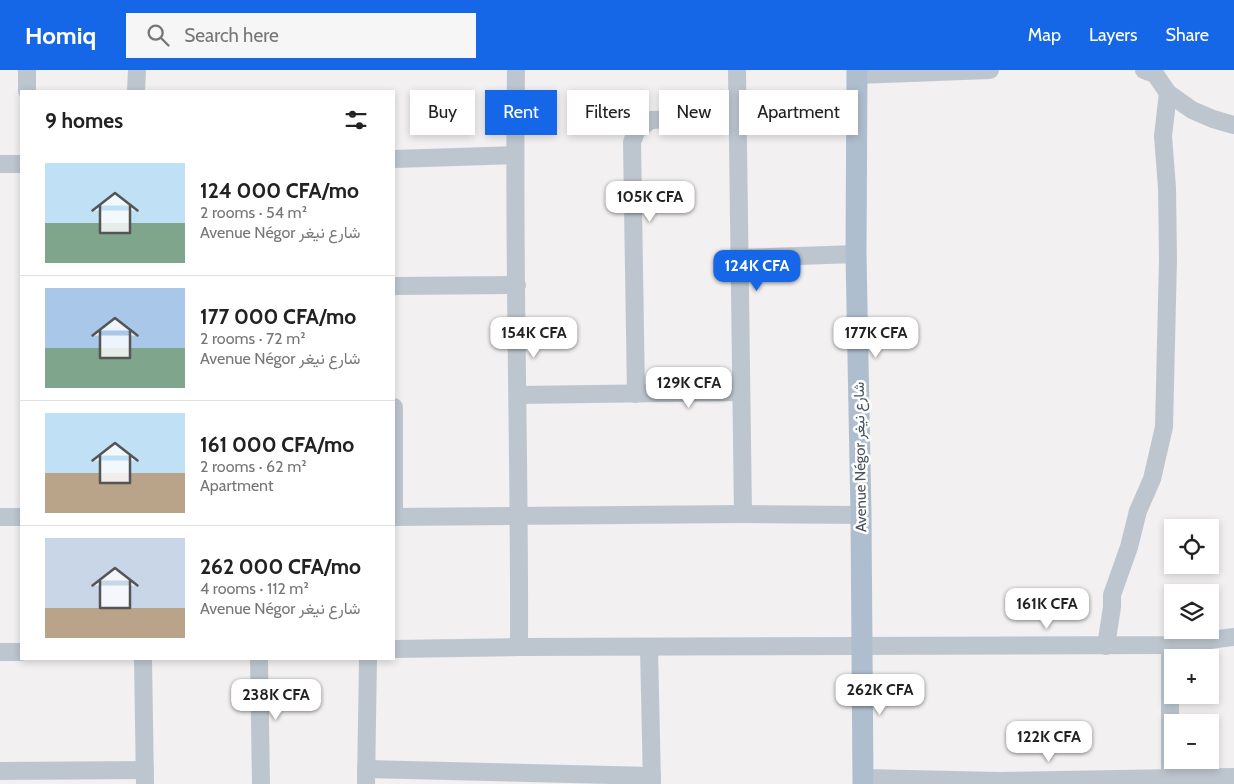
<!DOCTYPE html>
<meta charset="utf-8">
<style>
:root{--surface:#fff;--page:#f6f6f6;--text:#222;--muted:#767676;--line:#e0e0e0;--accent:#1567e7}
body{margin:0;font-family:Cabin,Vazirmatn,sans-serif;background:var(--page);color:var(--text);height:100vh;display:flex;flex-direction:column;font-size:19px;white-space:nowrap}
*{box-sizing:border-box;margin:0}
p{font-size:16px;color:var(--muted)}
.icon{flex:none;width:28px;height:28px;fill:none;stroke:currentColor;stroke-width:2;stroke-linecap:round;stroke-linejoin:round}
.map{position:relative;flex:1;overflow:hidden}
.panel{position:absolute;left:20px;top:20px;width:375px;height:570px;display:flex;flex-direction:column;background:var(--surface);border-radius:0px;box-shadow:0 2px 8px #0003}
.panel>*{flex:none}
.guide{position:absolute;left:410px;top:20px;width:475px;height:45px;display:flex;gap:10px}
.fabs{position:absolute;left:1164px;top:449px;display:grid;gap:10px}
.fabs a{display:grid;place-items:center;width:55px;height:55px;border-radius:0px;background:var(--surface);box-shadow:0 2px 8px #0003;font-size:25px}
.price{position:absolute;translate:-50% -42px;padding:0 11px;border-radius:10px;background:#fff;color:#222;font-size:16px;line-height:32px;filter:drop-shadow(0 1px 2px #0008)}
.price::after{content:'';position:absolute;left:50%;top:30px;width:15px;height:11px;margin-left:-8px;background:inherit;clip-path:polygon(0 0,100% 0,50% 100%)}
.price.selected{background:var(--accent);color:#fff}
ul{padding:0;list-style:none}
li{display:flex;align-items:center;gap:15px;height:125px;padding:0 25px}
li+li{border-top:1px solid var(--line)}
li span{display:grid;place-items:center;flex:none;width:140px;height:100px;border-radius:0px;color:#555}
li>.icon{margin-inline-start:auto}
span .icon{width:60px;height:60px;fill:#fffc;stroke-width:1}
li b{font-size:21px}
h2{display:flex;justify-content:space-between;align-items:center;height:60px;padding:0 25px;font-size:21px}
.chip{padding:0 18px;border-radius:0px;background:var(--surface);box-shadow:0 2px 8px #0003;font-size:18px;line-height:45px}
.chip.selected{background:var(--accent);color:#fff}
header{display:flex;align-items:center;gap:30px;box-sizing:border-box;height:70px;padding:0 25px;background:var(--accent);color:#fff}
header strong{font-size:24px}
nav{display:flex;gap:28px;margin-inline-start:auto;font-size:18px}
.search{width:350px;height:45px;background:var(--page);display:flex;align-items:center;gap:12px;box-sizing:border-box;padding:0 18px;border-radius:0px;color:var(--muted);font-size:19px}
.map>svg:first-child{display:block}
</style>
<header>
<strong>Homiq</strong>
<div class="search"><svg class="icon" aria-label="search" viewBox="0 0 24 24"><circle cx="10" cy="10" r="6"/><path d="M15 15l6 6"/></svg>Search here</div>
<nav><a>Map</a><a>Layers</a><a>Share</a></nav>
</header>
<div class="map">
<svg width="1234" height="714" viewBox="0 0 1234 714">
<rect width="100%" height="100%" fill="#f2f0f0"/>
<g fill="none" stroke-linecap="round" stroke-linejoin="round">
<g stroke="#bdc6cf" stroke-width="18">
<path d="M516,0C513,192 520,385 519,577"/>
<path d="M737,0L743,444"/>
<path d="M1144,0L1155,4L1168,23L1192,40L1213,49L1234,55"/>
<path d="M857,5L990,0"/>
<path d="M27,21V0"/>
<path d="M136,21L137,0"/>
<path d="M394,89L515,85"/>
<path d="M0,94H21"/>
<path d="M740,188L856,184"/>
<path d="M394,216L517,215"/>
<path d="M636,324L632,72L637,60L651,50L737,47"/>
<path d="M518,325L741,322"/>
<path d="M394,337V447"/>
<path d="M0,447H21"/>
<path d="M394,447L743,444L861,445"/>
<path d="M1106,576L1112,537V525L1129,477L1138,441L1152,409L1164,357L1168,189L1167,118L1163,66L1168,23"/>
<path d="M649,577L652,714"/>
<path d="M394,579L519,577L1170,575L1234,567"/>
<path d="M0,582H21"/>
<path d="M143,589L145,714"/>
<path d="M259,589L261,714"/>
<path d="M366,699L652,706"/>
<path d="M0,701L145,700"/>
<path d="M863,708L1000,711L1234,707"/>
<path d="M366,714L368,589"/>
<path d="M1170,714V575"/>
</g>
<path stroke="#afbecf" stroke-width="21" d="M857,0L856,184L861,445L863,714"/>
</g>
<g text-anchor="middle" stroke-width="5" stroke-linejoin="round" paint-order="stroke">
<g font-size="15" fill="#47525e" stroke="#fff">
<text transform="translate(860 387) rotate(-91)" y="5">Avenue Négor شارع نيغر</text>
</g>
</g>
</svg>
<div class="fabs">
<a><svg class="icon" aria-label="locate" viewBox="0 0 24 24"><circle cx="12" cy="12" r="6"/><path d="M12 2v4M12 18v4M2 12h4M18 12h4"/></svg></a>
<a><svg class="icon" aria-label="layers" viewBox="0 0 24 24"><path d="M12 4l9 5-9 5-9-5zM3 14l9 5 9-5"/></svg></a>
<a>+</a>
<a>−</a>
</div>
<b class="price" style="left:650px;top:153px">105K CFA</b>
<b class="price selected" style="left:757px;top:222px">124K CFA</b>
<b class="price" style="left:534px;top:289px">154K CFA</b>
<b class="price" style="left:876px;top:289px">177K CFA</b>
<b class="price" style="left:689px;top:339px">129K CFA</b>
<b class="price" style="left:1047px;top:560px">161K CFA</b>
<b class="price" style="left:880px;top:646px">262K CFA</b>
<b class="price" style="left:276px;top:651px">238K CFA</b>
<b class="price" style="left:1049px;top:693px">122K CFA</b>
<div class="guide">
<a class="chip">Buy</a>
<a class="chip selected">Rent</a>
<a class="chip">Filters</a>
<a class="chip">New</a>
<a class="chip">Apartment</a>
</div>
<section class="panel">
<h2>9 homes<svg class="icon" aria-label="filters" viewBox="0 0 24 24"><path d="M4 7h16M4 17h16"/><circle cx="9" cy="7" r="2"/><circle cx="15" cy="17" r="2"/></svg></h2>
<ul>
<li><span style="background:linear-gradient(#bfe0f5 60%,#7fa58c 0)"><svg class="icon" aria-label="home" viewBox="0 0 24 24"><path d="M3 11l9-7 9 7M6 9v11h12V9"/></svg></span><div><b>124 000 CFA/mo</b><p>2 rooms · 54 m²</p><p>Avenue Négor شارع نيغر</p></div></li>
<li><span style="background:linear-gradient(#a9c7e8 60%,#7fa58c 0)"><svg class="icon" aria-label="home" viewBox="0 0 24 24"><path d="M3 11l9-7 9 7M6 9v11h12V9"/></svg></span><div><b>177 000 CFA/mo</b><p>2 rooms · 72 m²</p><p>Avenue Négor شارع نيغر</p></div></li>
<li><span style="background:linear-gradient(#bfe0f5 60%,#b9a48a 0)"><svg class="icon" aria-label="home" viewBox="0 0 24 24"><path d="M3 11l9-7 9 7M6 9v11h12V9"/></svg></span><div><b>161 000 CFA/mo</b><p>2 rooms · 62 m²</p><p>Apartment</p></div></li>
<li><span style="background:linear-gradient(#c9d6e8 70%,#b9a48a 0)"><svg class="icon" aria-label="home" viewBox="0 0 24 24"><path d="M3 11l9-7 9 7M6 9v11h12V9"/></svg></span><div><b>262 000 CFA/mo</b><p>4 rooms · 112 m²</p><p>Avenue Négor شارع نيغر</p></div></li>
</ul>
</section>
</div>
